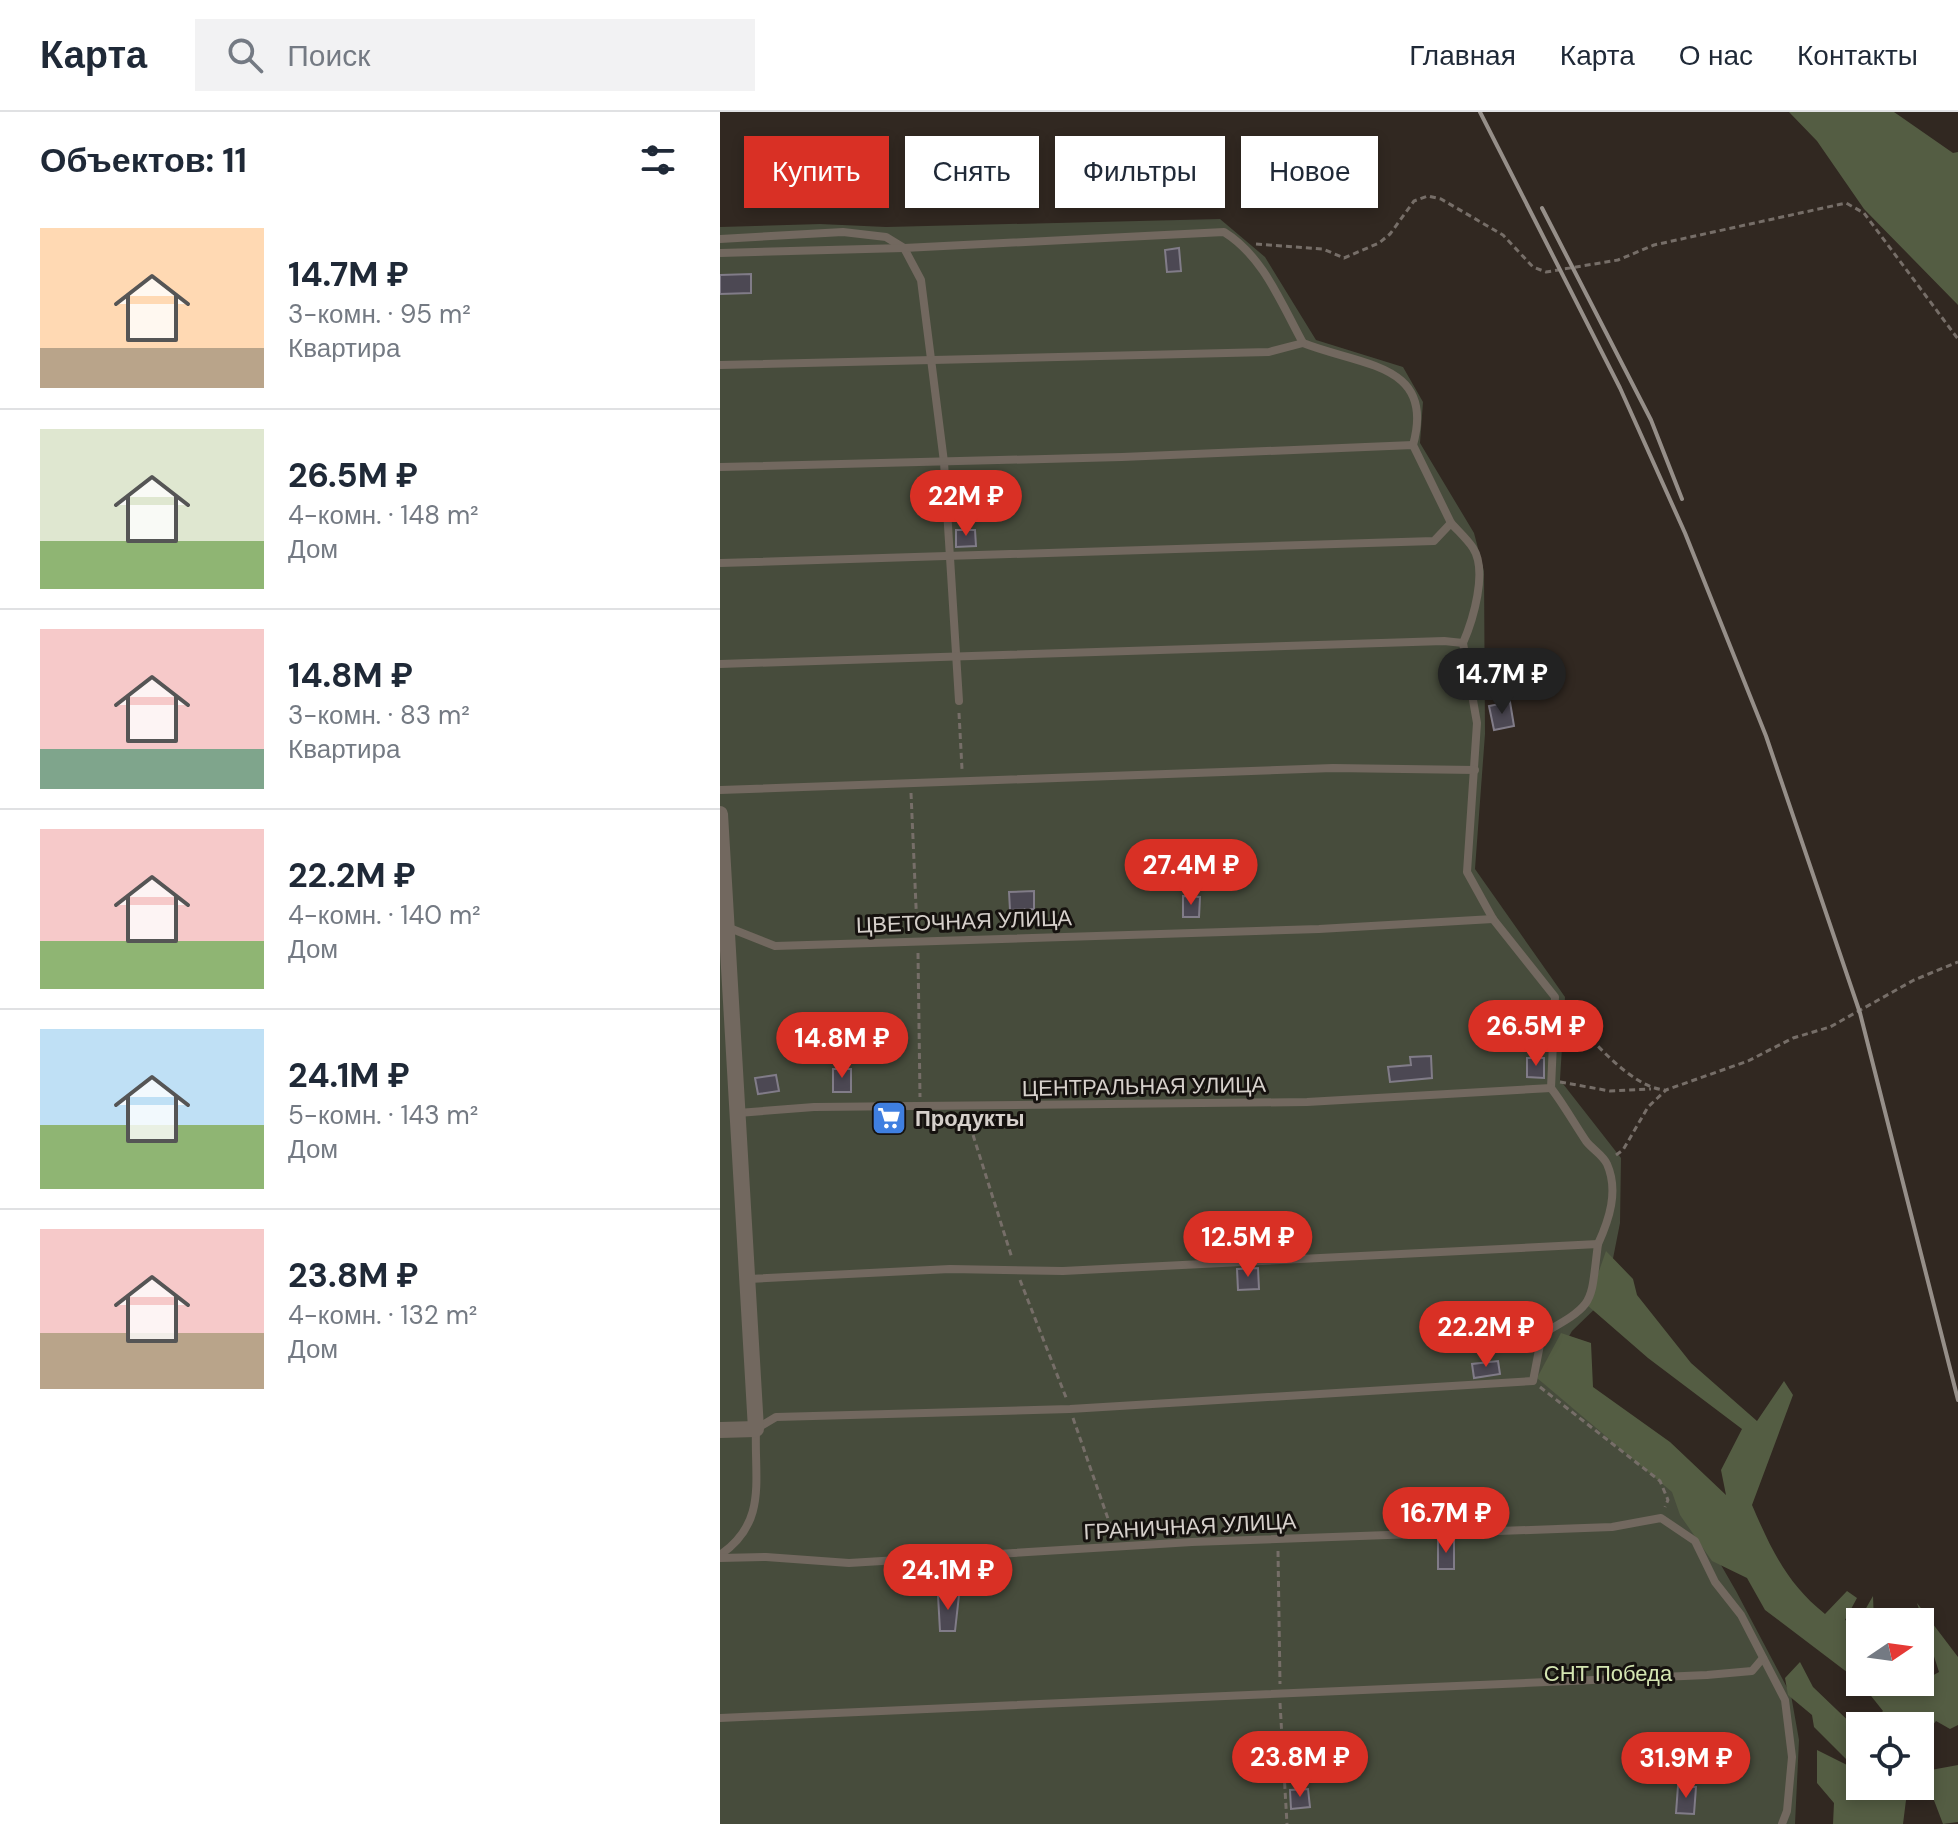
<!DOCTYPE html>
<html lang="ru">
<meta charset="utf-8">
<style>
:root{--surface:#fff;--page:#f2f2f3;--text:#1f2937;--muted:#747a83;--line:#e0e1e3;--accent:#d93025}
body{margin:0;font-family:"DM Sans",sans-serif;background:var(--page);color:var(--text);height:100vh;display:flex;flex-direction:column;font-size:30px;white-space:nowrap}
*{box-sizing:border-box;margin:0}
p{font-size:26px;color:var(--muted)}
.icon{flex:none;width:44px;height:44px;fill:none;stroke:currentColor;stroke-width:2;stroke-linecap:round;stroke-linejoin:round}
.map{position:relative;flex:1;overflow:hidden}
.sheet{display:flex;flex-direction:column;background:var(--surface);width:720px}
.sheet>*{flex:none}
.hud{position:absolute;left:24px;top:24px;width:760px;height:72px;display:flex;gap:16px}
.needle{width:52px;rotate:77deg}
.buttons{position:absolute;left:1126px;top:1496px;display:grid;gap:16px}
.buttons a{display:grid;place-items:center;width:88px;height:88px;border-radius:0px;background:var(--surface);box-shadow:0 4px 12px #0003;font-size:40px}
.price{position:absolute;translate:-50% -68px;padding:0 18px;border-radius:28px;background:var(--accent);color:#fff;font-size:26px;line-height:52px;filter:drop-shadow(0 2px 4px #0008)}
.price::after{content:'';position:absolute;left:50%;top:48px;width:24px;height:18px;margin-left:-12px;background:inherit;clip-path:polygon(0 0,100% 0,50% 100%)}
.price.on{background:#222;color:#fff}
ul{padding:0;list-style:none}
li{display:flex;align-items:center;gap:24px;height:200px;padding:0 40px}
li+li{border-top:2px solid var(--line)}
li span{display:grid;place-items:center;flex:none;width:224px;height:160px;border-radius:0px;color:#555}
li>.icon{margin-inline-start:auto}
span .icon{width:96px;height:96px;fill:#fffc;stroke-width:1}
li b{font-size:34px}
h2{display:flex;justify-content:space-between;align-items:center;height:96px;padding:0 40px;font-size:34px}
.chip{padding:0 28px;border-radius:0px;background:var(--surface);box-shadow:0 4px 12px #0003;font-size:28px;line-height:72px}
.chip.on{background:var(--accent);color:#fff}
header{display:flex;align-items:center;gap:48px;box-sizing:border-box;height:112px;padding:0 40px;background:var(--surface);border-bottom:2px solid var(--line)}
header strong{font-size:38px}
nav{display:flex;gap:44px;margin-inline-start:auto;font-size:28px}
.search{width:560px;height:72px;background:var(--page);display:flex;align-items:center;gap:20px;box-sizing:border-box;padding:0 28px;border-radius:0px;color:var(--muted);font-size:30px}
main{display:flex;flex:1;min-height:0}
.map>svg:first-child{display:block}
</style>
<header>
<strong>Карта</strong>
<div class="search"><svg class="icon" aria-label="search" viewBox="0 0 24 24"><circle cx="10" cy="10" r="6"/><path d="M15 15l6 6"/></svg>Поиск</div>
<nav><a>Главная</a><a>Карта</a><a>О нас</a><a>Контакты</a></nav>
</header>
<main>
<section class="sheet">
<h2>Объектов: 11<svg class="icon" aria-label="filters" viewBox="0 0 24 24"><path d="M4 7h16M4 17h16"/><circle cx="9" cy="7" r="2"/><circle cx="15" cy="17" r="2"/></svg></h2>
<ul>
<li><span style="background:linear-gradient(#ffd9b3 75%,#b9a48a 0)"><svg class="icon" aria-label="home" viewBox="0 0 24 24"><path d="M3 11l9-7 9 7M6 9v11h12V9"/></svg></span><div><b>14.7M ₽</b><p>3-комн. · 95 m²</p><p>Квартира</p></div></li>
<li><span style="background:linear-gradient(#dfe7d0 70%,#8fb573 0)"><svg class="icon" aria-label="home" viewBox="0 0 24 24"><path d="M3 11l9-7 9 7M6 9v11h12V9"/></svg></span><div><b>26.5M ₽</b><p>4-комн. · 148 m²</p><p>Дом</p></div></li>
<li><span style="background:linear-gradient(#f6c9c9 75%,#7fa58c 0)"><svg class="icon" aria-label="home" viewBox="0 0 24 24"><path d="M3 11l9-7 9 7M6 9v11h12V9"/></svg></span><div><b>14.8M ₽</b><p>3-комн. · 83 m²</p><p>Квартира</p></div></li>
<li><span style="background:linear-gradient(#f6c9c9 70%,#8fb573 0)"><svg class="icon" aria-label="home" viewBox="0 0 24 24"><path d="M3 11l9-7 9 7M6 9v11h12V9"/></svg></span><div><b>22.2M ₽</b><p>4-комн. · 140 m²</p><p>Дом</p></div></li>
<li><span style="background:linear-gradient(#bfe0f5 60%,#8fb573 0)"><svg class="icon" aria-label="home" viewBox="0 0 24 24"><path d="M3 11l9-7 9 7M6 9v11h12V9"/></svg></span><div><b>24.1M ₽</b><p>5-комн. · 143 m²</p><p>Дом</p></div></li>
<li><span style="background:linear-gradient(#f6c9c9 65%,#b9a48a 0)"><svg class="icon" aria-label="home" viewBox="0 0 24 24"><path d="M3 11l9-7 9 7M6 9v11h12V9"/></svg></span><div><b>23.8M ₽</b><p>4-комн. · 132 m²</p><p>Дом</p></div></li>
</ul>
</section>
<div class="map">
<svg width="1238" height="1712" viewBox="0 0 1238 1712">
<rect width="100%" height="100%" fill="#312821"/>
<path fill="#474c3c" d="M500,107L545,145L596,228L683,255L703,290L700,331L754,421L764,459L765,622L755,757L845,885L840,968L901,1046L900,1111L885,1187L852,1219L828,1261L960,1382L1016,1479L1071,1583L1079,1628L1075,1712H0V115L100,112L166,115Z"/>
<g fill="#545d43">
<path d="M1069,0H1174L1233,41L1238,40V193L1144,97L1097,29Z"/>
<path d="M886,1139L913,1167L917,1183L971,1251L1037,1309L1064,1269L1073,1283L1032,1393C1051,1437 1067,1472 1105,1502L1127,1479L1137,1486L1125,1508L1137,1512L1153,1484L1154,1510H1140V1570H1200V1565L1203,1569L1219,1560L1197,1491L1238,1545V1613L1230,1617L1216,1609L1200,1629V1614H1149L1163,1599L1140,1570L1045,1498L1027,1466L992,1449L960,1403L952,1380L817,1266L841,1221L871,1231L873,1275L950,1330L1006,1383L1001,1358L1022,1317L928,1246L867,1193Z"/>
<path d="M1080,1550L1093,1575L1140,1620V1674H1197L1187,1680L1183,1712H1113L1114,1691L1097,1671V1638L1137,1658L1094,1615L1092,1603L1068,1583L1065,1566Z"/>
<path d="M1238,1653V1710L1223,1712L1207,1670L1200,1673V1660Z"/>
</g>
<g fill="#4c4853" stroke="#817c88" stroke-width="2">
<path d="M459,136L461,159L447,160L445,138Z"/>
<path d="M31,162V181L0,182V163Z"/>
<path d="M236,418H255L256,434L236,435Z"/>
<path d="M790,590L794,614L774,618L769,594Z"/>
<path d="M314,779V797L290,798L289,780Z"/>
<path d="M463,784L480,785L479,805H463Z"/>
<path d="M711,944L712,966L670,970L668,955L691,953L690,945Z"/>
<path d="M807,946H824V966L807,965Z"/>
<rect x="113" y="957" width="18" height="23"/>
<path d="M56,963L59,979L38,982L35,966Z"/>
<path d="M538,1156L539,1177L518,1178L517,1157Z"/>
<path d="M778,1249L780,1262L754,1266L752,1252Z"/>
<rect x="718" y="1429" width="16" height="28"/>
<path d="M218,1483H239L235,1519H220Z"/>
<path d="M958,1674L976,1675L974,1702L956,1701Z"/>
<path d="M588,1677L590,1695L571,1697L570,1678Z"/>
</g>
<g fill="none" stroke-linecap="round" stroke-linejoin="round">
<g stroke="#766e68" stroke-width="3" stroke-dasharray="6 4" stroke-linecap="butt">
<path d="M536,132L603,137L624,146L659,131L670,122L694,89L708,84L721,87L783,123L813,155L826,160L898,148L934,133L1126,91L1144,101L1238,227"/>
<path d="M239,601L242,657"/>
<path d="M191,681L197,817"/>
<path d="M198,841L200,985"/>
<path d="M845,897C867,923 911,976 945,978"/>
<path d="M840,970L890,979L931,977"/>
<path d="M247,1004L292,1146"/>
<path d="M896,1043L903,1038L928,995L946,978L1028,949L1073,926L1110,915L1194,868L1238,850"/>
<path d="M300,1168L347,1288"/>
<path d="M820,1275L940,1369L948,1388L945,1395"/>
<path d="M353,1306L394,1424"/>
<path d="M558,1439L560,1572"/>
<path d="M560,1591L567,1712"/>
</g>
<g stroke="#72685f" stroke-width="8">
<path d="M0,127L123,120L166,125L184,136L201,168L224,350L239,589"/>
<path d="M0,141L184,136L504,120C543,144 561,191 583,231C641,254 716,251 693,333"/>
<path d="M0,253L549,240L583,231"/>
<path d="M0,355L402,345L693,333L731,411"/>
<path d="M0,451L714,429L731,411C738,419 747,427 753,436C768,459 753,508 743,531"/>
<path d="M0,552L724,529L743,531L757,611L747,760L773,807L835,885L831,976C844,993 854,1011 866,1029C872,1037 883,1043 887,1052C899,1079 889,1108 878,1132"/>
<path d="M0,678L613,656L755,658"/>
<path d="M7,815L55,834L599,817L773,807"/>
<path d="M18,1001L94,995L587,990L831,976"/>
<path d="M0,1443C48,1410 34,1368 36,1317L56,1305L350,1297L813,1269L822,1222C877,1191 870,1193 878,1132L343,1159L230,1157L29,1167"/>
<path d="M0,1446L46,1445L129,1451L472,1430L892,1415L941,1406L975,1429L995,1470L1021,1503L1065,1588L1072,1645L1067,1699L1062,1712"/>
<path d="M0,1606L987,1563L1032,1559L1043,1546"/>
</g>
<path stroke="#72685f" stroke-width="16" d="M0,702L36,1317L0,1318"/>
<g stroke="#968f89" stroke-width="4">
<path d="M760,0L900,276L965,421L1046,624L1140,901L1238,1288"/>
<path d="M822,96L931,308L962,387"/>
</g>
</g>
<defs>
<g id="supermarket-square" transform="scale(1.8)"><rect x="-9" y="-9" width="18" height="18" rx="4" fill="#3f7fe0" stroke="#16120f"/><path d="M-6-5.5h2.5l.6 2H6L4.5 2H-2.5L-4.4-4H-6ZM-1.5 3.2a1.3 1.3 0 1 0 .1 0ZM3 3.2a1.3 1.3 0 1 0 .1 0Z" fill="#fff"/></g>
</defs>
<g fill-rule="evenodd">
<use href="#supermarket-square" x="169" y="1006"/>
</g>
<g text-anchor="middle" stroke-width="6" stroke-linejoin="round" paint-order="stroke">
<g font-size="22" fill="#d6d0cb" stroke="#16120f">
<text transform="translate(244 809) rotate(-2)" y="8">ЦВЕТОЧНАЯ УЛИЦА</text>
<text transform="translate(424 974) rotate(-1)" y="8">ЦЕНТРАЛЬНАЯ УЛИЦА</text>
<text transform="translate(470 1414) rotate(-3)" y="8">ГРАНИЧНАЯ УЛИЦА</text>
</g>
<g font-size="22" font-weight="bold" fill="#d6d0cb" stroke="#16120f" text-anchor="start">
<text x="195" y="1014">Продукты</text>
</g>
<g font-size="22" fill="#d4e5b1" stroke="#16120f">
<text x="888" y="1569">СНТ Победа</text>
</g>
</g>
</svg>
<div class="buttons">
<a><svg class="needle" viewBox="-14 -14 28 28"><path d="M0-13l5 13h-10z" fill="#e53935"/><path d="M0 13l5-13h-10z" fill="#747a83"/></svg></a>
<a><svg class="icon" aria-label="locate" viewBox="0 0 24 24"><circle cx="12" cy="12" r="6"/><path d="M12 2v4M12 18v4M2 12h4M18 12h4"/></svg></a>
</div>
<b class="price" style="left:246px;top:426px">22M ₽</b>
<b class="price on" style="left:782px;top:604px">14.7M ₽</b>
<b class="price" style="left:471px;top:795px">27.4M ₽</b>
<b class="price" style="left:816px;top:956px">26.5M ₽</b>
<b class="price" style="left:122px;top:968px">14.8M ₽</b>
<b class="price" style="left:528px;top:1167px">12.5M ₽</b>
<b class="price" style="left:766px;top:1257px">22.2M ₽</b>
<b class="price" style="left:726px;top:1443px">16.7M ₽</b>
<b class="price" style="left:228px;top:1500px">24.1M ₽</b>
<b class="price" style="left:580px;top:1687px">23.8M ₽</b>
<b class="price" style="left:966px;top:1688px">31.9M ₽</b>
<div class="hud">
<a class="chip on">Купить</a>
<a class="chip">Снять</a>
<a class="chip">Фильтры</a>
<a class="chip">Новое</a>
</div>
</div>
</main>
